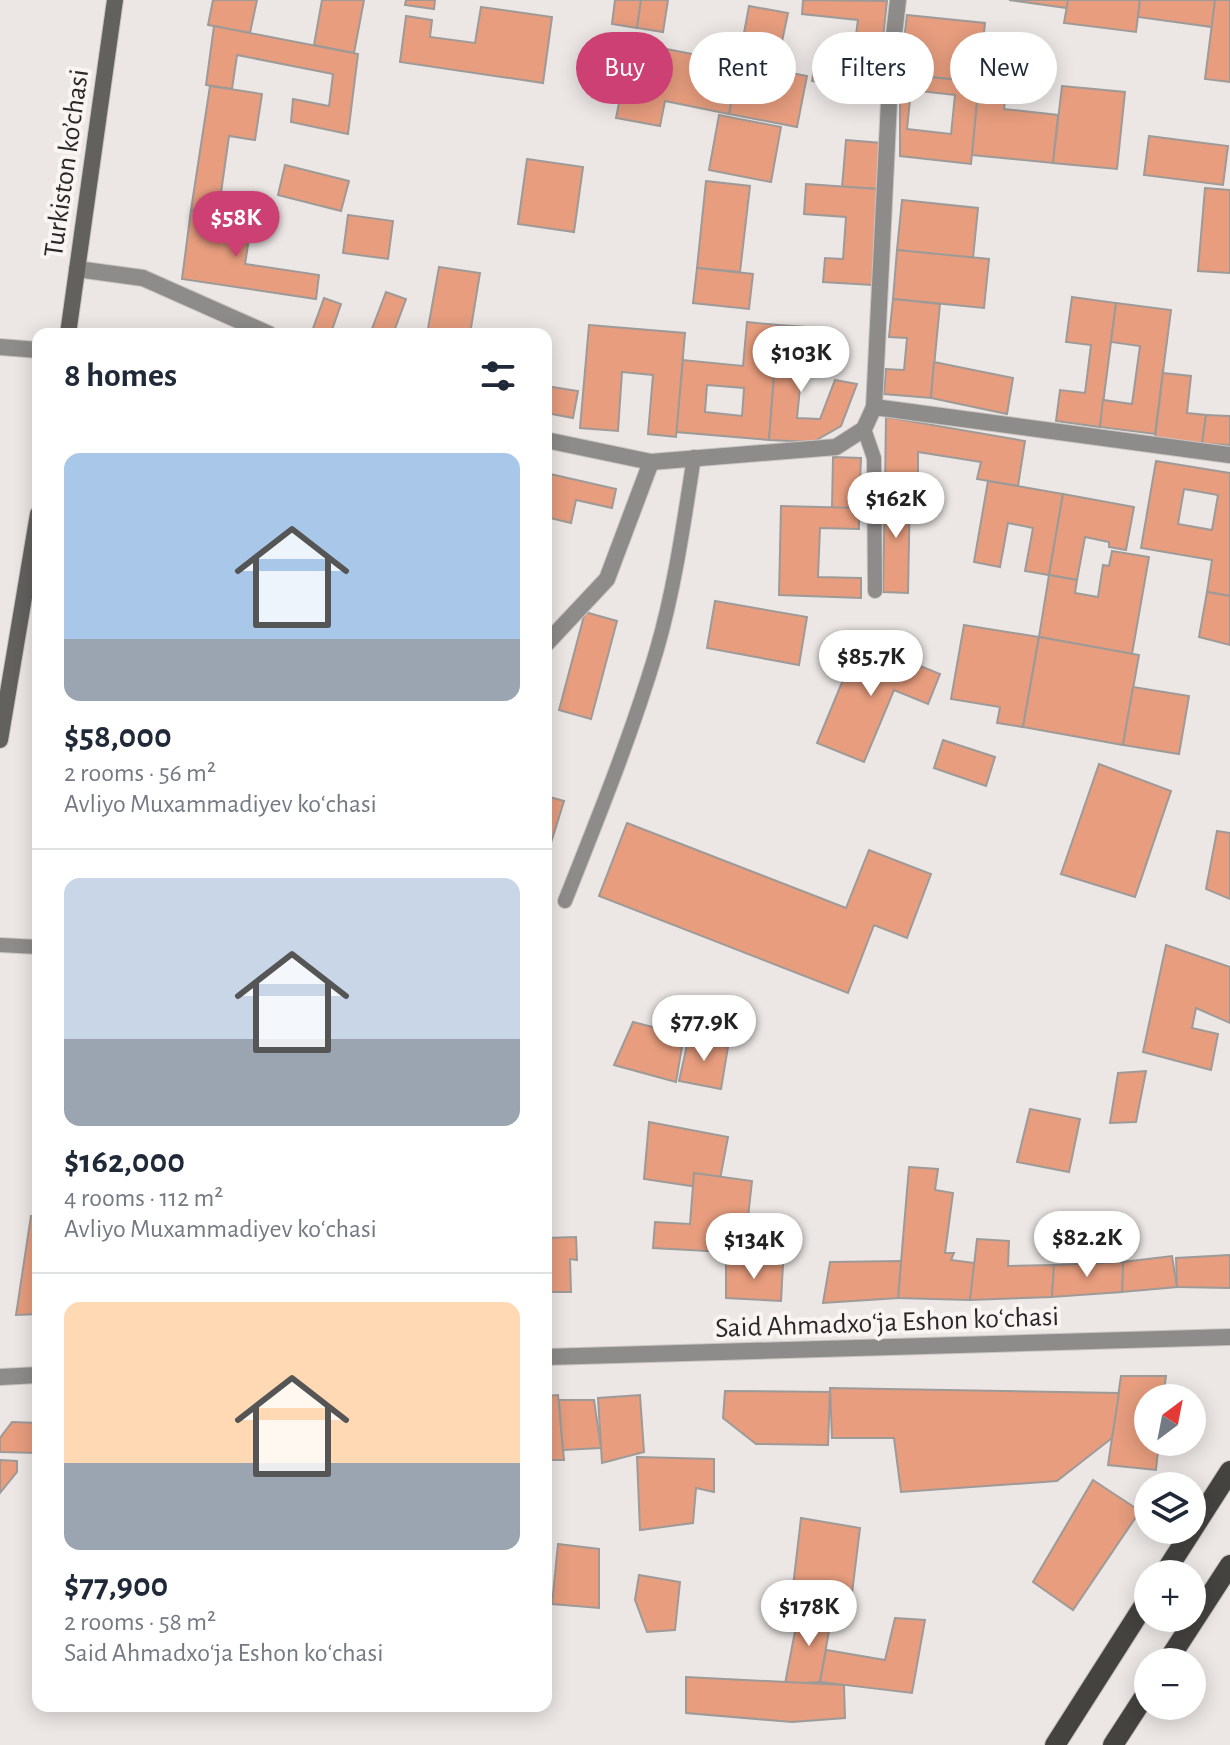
<!DOCTYPE html>
<meta charset="utf-8">
<style>
:root{--surface:#fff;--page:#f2f2f3;--text:#1f2937;--muted:#747a83;--line:#e0e1e3;--accent:#cc4073}
body{margin:0;font-family:"Alegreya Sans",sans-serif;background:var(--page);color:var(--text);height:100vh;display:flex;flex-direction:column;font-size:30px;white-space:nowrap}
*{box-sizing:border-box;margin:0}
p{font-size:26px;color:var(--muted)}
.icon{flex:none;width:44px;height:44px;fill:none;stroke:currentColor;stroke-width:2;stroke-linecap:round;stroke-linejoin:round}
.map{position:relative;flex:1;overflow:hidden}
.drawer{position:absolute;left:32px;top:328px;width:520px;height:1384px;display:flex;flex-direction:column;background:var(--surface);border-radius:16px;box-shadow:0 4px 20px #0003}
.drawer>*{flex:none}
.banner{position:absolute;left:576px;top:32px;width:534px;height:72px;display:flex;gap:16px}
.needle{width:52px;rotate:32deg}
.buttons{position:absolute;left:1134px;top:1384px;display:grid;gap:16px}
.buttons a{display:grid;place-items:center;width:72px;height:72px;border-radius:50%;background:var(--surface);box-shadow:0 4px 20px #0003;font-size:40px}
.price{position:absolute;translate:-50% -68px;padding:0 18px;border-radius:28px;background:#fff;color:#222;font-size:26px;line-height:52px;filter:drop-shadow(0 2px 4px #0008)}
.price::after{content:'';position:absolute;left:50%;top:48px;width:24px;height:18px;margin-left:-12px;background:inherit;clip-path:polygon(0 0,100% 0,50% 100%)}
.price.on{background:var(--accent);color:#fff}
ul{padding:0;list-style:none}
li{display:grid;align-content:center;gap:16px;height:424px;padding:0 32px}
li+li{border-top:2px solid var(--line)}
li span{display:grid;place-items:center;height:248px;border-radius:16px;color:#555}
li>.icon{margin-inline-start:auto}
span .icon{width:144px;height:144px;fill:#fffc;stroke-width:1}
li b{font-size:34px}
h2{display:flex;justify-content:space-between;align-items:center;height:96px;padding:0 32px;font-size:34px}
.chip{padding:0 28px;border-radius:36px;background:var(--surface);box-shadow:0 4px 20px #0003;font-size:28px;line-height:72px}
.chip.on{background:var(--accent);color:#fff}
.map>svg:first-child{display:block}
</style>
<div class="map">
<svg width="1230" height="1745" viewBox="0 0 1230 1745">
<rect width="100%" height="100%" fill="#ece7e5"/>
<g fill="#e79d7e" stroke="#9e9a98" stroke-width="2" fill-rule="evenodd">
<path d="M213,0H257L250,33L208,25Z"/>
<path d="M322,0H364L354,53L314,45Z"/>
<path d="M406,0H435L434,9L405,5Z"/>
<path d="M615,0H641L637,28L612,24Z"/>
<path d="M641,0H668L663,32L637,28Z"/>
<path d="M803,0L887,1L877,94L812,81L816,58L852,65L858,20L802,14Z"/>
<path d="M1009,0H1068L1067,8Z"/>
<path d="M1068,0H1140L1136,32L1064,23Z"/>
<path d="M1140,0H1215L1212,27L1138,17Z"/>
<path d="M1215,0H1230V82L1205,79Z"/>
<path d="M749,6L788,13L776,70L807,76L797,127L729,114Z"/>
<path d="M481,7L552,17L543,83L400,62L406,16L432,20L430,37L475,43Z"/>
<path d="M907,15L985,23L979,82L900,74Z"/>
<path d="M214,26L358,54L348,134L291,122L293,99L329,106L333,74L237,55L232,89L206,85Z"/>
<path d="M631,42L738,63L729,114L665,101L660,126L616,118Z"/>
<path d="M900,74L979,82L971,164L900,156ZM911,90L955,95L951,134L907,129Z"/>
<path d="M979,82L1007,85L1004,109L1058,115L1053,163L972,155Z"/>
<path d="M210,86L262,94L255,140L229,136L218,214L191,210Z"/>
<path d="M1062,86L1125,92L1117,169L1053,163Z"/>
<path d="M719,115L781,127L771,182L709,170Z"/>
<path d="M1149,136L1228,146L1223,185L1144,175Z"/>
<path d="M846,140L882,143L878,189L842,187Z"/>
<path d="M527,159L583,167L574,232L518,224Z"/>
<path d="M285,165L349,181L341,211L278,195Z"/>
<path d="M706,181L750,186L740,272L697,268Z"/>
<path d="M806,184L878,189L872,285L823,282L825,258L843,259L846,217L804,214Z"/>
<path d="M1205,188L1230,190V273L1198,271Z"/>
<path d="M902,200L978,208L973,258L897,250Z"/>
<path d="M191,210L252,219L245,264L319,275L316,299L182,279Z"/>
<path d="M348,215L393,221L388,259L343,253Z"/>
<path d="M897,250L989,259L984,308L893,299Z"/>
<path d="M439,267L480,273L470,334H427Z"/>
<path d="M697,268L753,274L749,309L693,303Z"/>
<path d="M386,292L406,299L393,334H370Z"/>
<path d="M1072,297L1116,303L1100,427L1056,421L1060,390L1085,393L1091,345L1066,342Z"/>
<path d="M324,298L341,304L332,330L343,334H311Z"/>
<path d="M893,299L940,304L931,398L884,394L886,369L904,370L907,338L889,337Z"/>
<path d="M1116,303L1171,310L1155,434L1100,427L1103,400L1132,404L1140,346L1111,342Z"/>
<path d="M747,322L778,325L769,440L676,432L683,360L743,366ZM707,385L744,388L742,416L705,412Z"/>
<path d="M589,325L685,333L676,437L648,434L653,375L622,372L618,431L580,428Z"/>
<path d="M778,325L806,327L797,418L820,419L835,380L857,384L841,426L813,442L769,440Z"/>
<path d="M934,362L1013,378L1007,414L931,398Z"/>
<path d="M1163,373L1191,376L1187,413L1206,415L1202,444L1155,438Z"/>
<path d="M546,386L578,391L573,418L546,413Z"/>
<path d="M1206,415L1230,416V445L1202,444Z"/>
<path d="M886,417L1025,441L1018,486L977,479L981,462L918,452V488L885,487Z"/>
<path d="M833,457L861,458L859,508H832Z"/>
<path d="M1156,461L1230,473V596L1207,592L1212,560L1141,548ZM1184,489L1218,495L1212,530L1178,524Z"/>
<path d="M546,473L616,489L612,508L576,500L571,523L546,517Z"/>
<path d="M988,481L1063,494L1049,575L1025,571L1033,528L1008,523L1000,567L974,562Z"/>
<path d="M885,487L910,488L908,593L883,592Z"/>
<path d="M1063,494L1134,507L1126,550L1109,547V542L1085,537L1077,580L1049,575Z"/>
<path d="M781,506L859,508V529L820,528L818,577L861,578V598L779,595Z"/>
<path d="M1112,551L1149,557L1132,654L1039,637L1049,575L1077,580L1075,593L1098,597L1103,565L1109,566Z"/>
<path d="M1207,592L1230,596V645L1199,637Z"/>
<path d="M715,601L807,617L799,665L707,648Z"/>
<path d="M585,612L617,621L591,719L559,710Z"/>
<path d="M964,625L1039,637L1023,727L997,723L1000,707L951,699Z"/>
<path d="M1039,637L1139,655L1123,745L1023,727Z"/>
<path d="M859,641L940,674L928,704L894,690L864,762L817,743Z"/>
<path d="M1133,687L1189,696L1179,754L1123,745Z"/>
<path d="M943,740L995,757L986,786L934,768Z"/>
<path d="M1099,764L1171,791L1135,897L1061,874Z"/>
<path d="M546,796L564,801L546,859Z"/>
<path d="M627,823L846,908L869,850L931,874L907,938L874,925L848,993L599,896Z"/>
<path d="M1217,831L1230,833V899L1206,889Z"/>
<path d="M1166,945L1230,967V1023L1196,1008L1192,1028L1218,1034L1211,1070L1143,1052Z"/>
<path d="M633,1022L684,1035L676,1082L614,1065Z"/>
<path d="M689,1036L728,1047L721,1089L679,1081Z"/>
<path d="M1146,1071L1136,1122L1110,1123L1118,1073Z"/>
<path d="M1030,1109L1080,1119L1069,1172L1017,1162Z"/>
<path d="M649,1122L728,1137L718,1190L644,1179Z"/>
<path d="M909,1167L938,1169L935,1190L953,1193L945,1253H954L951,1260L975,1263L970,1300L898,1298Z"/>
<path d="M694,1173L752,1181L744,1253L653,1248L655,1222L690,1224Z"/>
<path d="M31,1216L38,1217V1314L16,1315Z"/>
<path d="M576,1237L577,1260L570,1259L571,1292H546V1238Z"/>
<path d="M977,1239L1009,1241L1008,1266L1054,1265L1052,1297L970,1300Z"/>
<path d="M1230,1255V1288L1177,1287L1176,1258Z"/>
<path d="M1172,1256L1177,1287L1122,1292L1123,1262Z"/>
<path d="M901,1261L898,1298L823,1303L830,1262Z"/>
<path d="M726,1262L783,1264L781,1301L726,1298Z"/>
<path d="M1123,1262L1122,1292L1052,1297L1054,1265Z"/>
<path d="M1121,1376H1166L1163,1398H1148V1442H1159L1156,1470L1108,1465Z"/>
<path d="M830,1388L1119,1393L1112,1438L1057,1481L901,1492L894,1438H832Z"/>
<path d="M725,1391L830,1392L828,1445L756,1444L723,1418Z"/>
<path d="M558,1395L564,1460H546V1396Z"/>
<path d="M640,1395L644,1452L602,1463L598,1398Z"/>
<path d="M559,1400H594L601,1448L563,1450Z"/>
<path d="M12,1422L38,1423V1453L0,1452V1438Z"/>
<path d="M637,1457L714,1459V1492L696,1488L693,1523L640,1530Z"/>
<path d="M0,1460L17,1461V1472L0,1493Z"/>
<path d="M1093,1480L1140,1511L1073,1610L1033,1582Z"/>
<path d="M801,1518L860,1528L849,1618L791,1604Z"/>
<path d="M558,1544L599,1549V1608L552,1604Z"/>
<path d="M639,1575L680,1582L675,1630L647,1632L635,1600Z"/>
<path d="M799,1610L832,1614L820,1682L785,1684Z"/>
<path d="M895,1618L925,1620L912,1693L820,1682L826,1650L885,1660Z"/>
<path d="M686,1677L844,1685L845,1718L792,1722L686,1713Z"/>
</g>
<g fill="none" stroke-linecap="round" stroke-linejoin="round">
<g stroke="#c9c5c3" stroke-width="16">
<g id="service">
<path d="M864,429L874,458L875,591"/>
<path d="M565,901C598,818 632,734 657,649C675,587 684,521 694,457"/>
<path d="M0,945L38,947"/>
</g>
</g>
<g stroke="#c9c5c3" stroke-width="18">
<g id="minor">
<path d="M77,269L143,278L269,334"/>
<path d="M0,347L38,350"/>
<path d="M874,407L891,61L898,0"/>
<path d="M546,440L651,462L836,447L864,429L874,407L1230,455"/>
<path d="M546,644L607,579L651,462"/>
<path d="M546,1357L1230,1337"/>
<path d="M0,1377L38,1375"/>
</g>
</g>
<g stroke="#c9c5c3" stroke-width="18">
<g id="secondary">
<path d="M68,334L115,0"/>
<path d="M0,740L38,514"/>
</g>
</g>
<g stroke="#c9c5c3" stroke-width="22">
<g id="primary">
<path d="M1164,1574L1230,1471"/>
<path d="M1167,1662L1230,1565"/>
<path d="M1055,1745L1148,1599"/>
<path d="M1113,1745L1148,1691"/>
</g>
</g>
<use href="#service" stroke="#8d8c8a" stroke-width="14"/>
<use href="#minor" stroke="#8d8c8a" stroke-width="16"/>
<use href="#secondary" stroke="#62615e" stroke-width="16"/>
<use href="#primary" stroke="#444340" stroke-width="20"/>
</g>
<g text-anchor="middle" stroke-width="8" stroke-linejoin="round" paint-order="stroke">
<g font-size="28" fill="#2b2928" stroke="#faf5f3">
<text transform="translate(65 163) rotate(-82)" y="10">Turkiston ko’chasi</text>
<text transform="translate(887 1321) rotate(-2)" y="10">Said Ahmadxoʻja Eshon koʻchasi</text>
</g>
</g>
</svg>
<div class="buttons">
<a><svg class="needle" viewBox="-14 -14 28 28"><path d="M0-13l5 13h-10z" fill="#e53935"/><path d="M0 13l5-13h-10z" fill="#747a83"/></svg></a>
<a><svg class="icon" aria-label="layers" viewBox="0 0 24 24"><path d="M12 4l9 5-9 5-9-5zM3 14l9 5 9-5"/></svg></a>
<a>+</a>
<a>−</a>
</div>
<b class="price on" style="left:236px;top:259px">$58K</b>
<b class="price" style="left:801px;top:394px">$103K</b>
<b class="price" style="left:896px;top:540px">$162K</b>
<b class="price" style="left:871px;top:698px">$85.7K</b>
<b class="price" style="left:704px;top:1063px">$77.9K</b>
<b class="price" style="left:1087px;top:1279px">$82.2K</b>
<b class="price" style="left:754px;top:1281px">$134K</b>
<b class="price" style="left:809px;top:1648px">$178K</b>
<div class="banner">
<a class="chip on">Buy</a>
<a class="chip">Rent</a>
<a class="chip">Filters</a>
<a class="chip">New</a>
</div>
<section class="drawer">
<h2>8 homes<svg class="icon" aria-label="filters" viewBox="0 0 24 24"><path d="M4 7h16M4 17h16"/><circle cx="9" cy="7" r="2"/><circle cx="15" cy="17" r="2"/></svg></h2>
<ul>
<li><span style="background:linear-gradient(#a9c7e8 75%,#9aa5b1 0)"><svg class="icon" aria-label="home" viewBox="0 0 24 24"><path d="M3 11l9-7 9 7M6 9v11h12V9"/></svg></span><div><b>$58,000</b><p>2 rooms · 56 m²</p><p>Avliyo Muxammadiyev koʻchasi</p></div></li>
<li><span style="background:linear-gradient(#c9d6e8 65%,#9aa5b1 0)"><svg class="icon" aria-label="home" viewBox="0 0 24 24"><path d="M3 11l9-7 9 7M6 9v11h12V9"/></svg></span><div><b>$162,000</b><p>4 rooms · 112 m²</p><p>Avliyo Muxammadiyev koʻchasi</p></div></li>
<li><span style="background:linear-gradient(#ffd9b3 65%,#9aa5b1 0)"><svg class="icon" aria-label="home" viewBox="0 0 24 24"><path d="M3 11l9-7 9 7M6 9v11h12V9"/></svg></span><div><b>$77,900</b><p>2 rooms · 58 m²</p><p>Said Ahmadxoʻja Eshon koʻchasi</p></div></li>
</ul>
</section>
</div>
